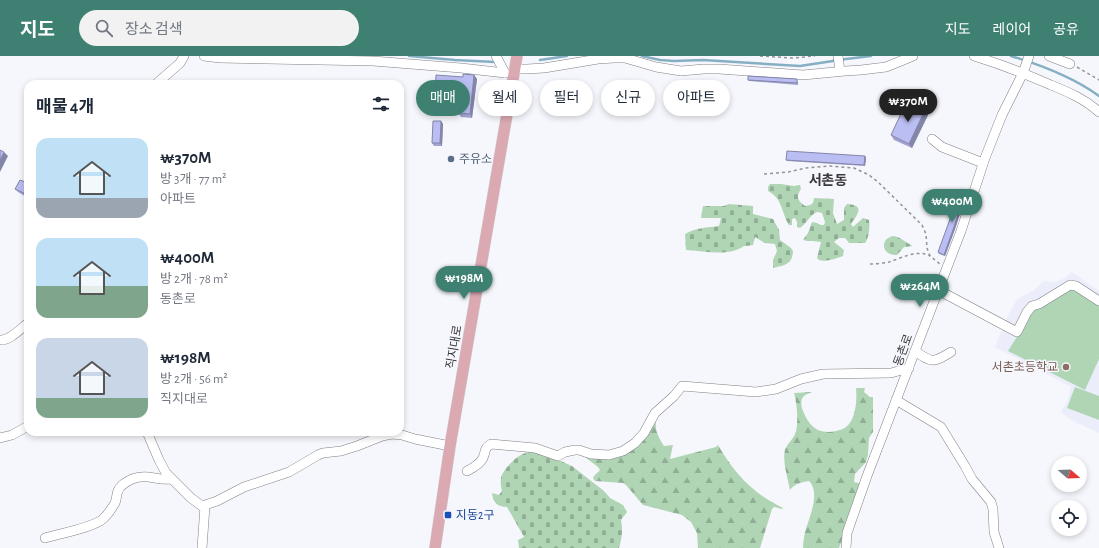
<!DOCTYPE html>
<html lang="ko">
<meta charset="utf-8">
<style>
:root{--surface:#fff;--page:#f2f2f3;--text:#1f2937;--muted:#747a83;--accent:#3e8172}
body{margin:0;font-family:"Alegreya Sans","Noto Sans KR",sans-serif;background:var(--page);color:var(--text);height:100vh;display:flex;flex-direction:column;font-size:15px;white-space:nowrap}
*{box-sizing:border-box;margin:0}
p{font-size:13px;color:var(--muted)}
.icon{flex:none;width:22px;height:22px;fill:none;stroke:currentColor;stroke-width:2;stroke-linecap:round;stroke-linejoin:round}
.map{position:relative;flex:1;overflow:hidden}
.panel{position:absolute;left:24px;top:24px;width:380px;height:356px;display:flex;flex-direction:column;background:var(--surface);border-radius:12px;box-shadow:0 2px 6px #0003}
.panel>*{flex:none}
.hud{position:absolute;left:416px;top:24px;width:380px;height:36px;display:flex;gap:8px}
.needle{width:26px;rotate:109deg}
.fabs{position:absolute;left:1051px;top:400px;display:grid;gap:8px}
.fabs a{display:grid;place-items:center;width:36px;height:36px;border-radius:50%;background:var(--surface);box-shadow:0 2px 6px #0003;font-size:20px}
.price{position:absolute;translate:-50% -34px;padding:0 9px;border-radius:14px;background:var(--accent);color:#fff;font-size:13px;line-height:26px;filter:drop-shadow(0 1px 2px #0008)}
.price::after{content:'';position:absolute;left:50%;top:24px;width:12px;height:9px;margin-left:-6px;background:inherit;clip-path:polygon(0 0,100% 0,50% 100%)}
.price.current{background:#222;color:#fff}
ul{padding:0;list-style:none}
li{display:flex;align-items:center;gap:12px;height:100px;padding:0 12px}
li span{display:grid;place-items:center;flex:none;width:112px;height:80px;border-radius:12px;color:#555}
li>.icon{margin-inline-start:auto}
span .icon{width:48px;height:48px;fill:#fffc;stroke-width:1}
li b{font-size:17px}
h2{display:flex;justify-content:space-between;align-items:center;height:48px;padding:0 12px;font-size:17px}
.tag{padding:0 14px;border-radius:18px;background:var(--surface);box-shadow:0 2px 6px #0003;font-size:14px;line-height:36px}
.tag.current{background:var(--accent);color:#fff}
header{display:flex;align-items:center;gap:24px;box-sizing:border-box;height:56px;padding:0 20px;background:var(--accent);color:#fff}
header strong{font-size:19px}
nav{display:flex;gap:22px;margin-inline-start:auto;font-size:14px}
.search{width:280px;height:36px;background:var(--page);display:flex;align-items:center;gap:10px;box-sizing:border-box;padding:0 14px;border-radius:22px;color:var(--muted);font-size:15px}
.map>svg:first-child{display:block}
</style>
<header>
<strong>지도</strong>
<div class="search"><svg class="icon" aria-label="search" viewBox="0 0 24 24"><circle cx="10" cy="10" r="6"/><path d="M15 15l6 6"/></svg>장소 검색</div>
<nav><a>지도</a><a>레이어</a><a>공유</a></nav>
</header>
<div class="map">
<svg width="1099" height="492" viewBox="0 0 1099 492">
<defs>
<pattern id="forest-firs" width="22" height="20" patternUnits="userSpaceOnUse"><rect width="22" height="20" fill="#b0d5b5"/><path d="M5 1l3.5 6h-7zM16 11l3.5 6h-7z" fill="#90ae94"/></pattern>
<pattern id="cemetery-stones" width="16" height="16" patternUnits="userSpaceOnUse"><rect width="16" height="16" fill="#b0d5b5"/><path d="M2 7V4a2 2 0 0 1 4 0v3zM10 15v-3a2 2 0 0 1 4 0v3z" fill="#90ae94"/></pattern>
</defs>
<rect width="100%" height="100%" fill="#f6f7fc"/>
<path fill="#ecedfa" d="M1072,216L1099,235V377L1071,364L1061,356L1068,344L1071,331L995,291L1006,264L1017,243L1033,235L1044,225L1054,226L1063,223Z"/>
<g fill="url(#forest-firs)">
<path d="M856,332H865L864,336L870,341H873V376L869,382L868,399L866,406L855,418L854,426L862,428L861,431L839,492H803C803,487 804,481 805,476C809,462 821,437 809,425C802,426 794,428 790,434C788,423 782,404 785,394C787,388 793,383 795,378C799,370 797,346 794,337L812,336C810,337 806,338 804,340C800,344 801,350 803,355C809,370 818,379 836,375C842,374 848,371 851,365C856,356 857,343 856,332Z"/>
<path d="M656,362C655,375 657,379 664,390L673,389L670,403L716,391L718,389C735,418 752,437 783,452L782,453L774,451L772,453L760,492H698L697,477L691,466L682,459L643,449L626,429L623,427L595,425L593,422L594,420L600,414L598,411L581,398L628,397L635,393Z"/>
</g>
<g fill="url(#cemetery-stones)">
<path d="M770,128H781L794,130L800,129L801,133C796,141 797,144 805,150L810,149L813,147L814,142L834,143L833,157L837,168L844,164V152L847,148C865,149 858,158 851,168L853,171L863,162L869,164C870,171 869,182 865,187H849L845,182H839L834,186L844,194L843,200C834,203 827,206 819,204L817,202L821,186C815,185 809,186 803,184L808,177L812,166L817,167L821,169H824L825,166L822,157L817,156C810,159 807,167 800,172L797,171V166L795,162L792,163V169H789C781,156 783,143 768,135V131Z"/>
<path d="M729,148L753,150V158L773,163L779,174L780,184L791,192L793,195C792,209 785,209 773,212V204L777,195L775,188L765,187L755,181L753,189L746,190H744C728,201 705,195 686,194L685,178C698,171 706,172 719,170L721,162H701L703,150H724Z"/>
<path d="M893,180C901,181 906,187 913,190L904,191L897,199C882,200 879,183 893,180Z"/>
<path d="M534,395L543,397L572,410L604,435L610,442L623,449L627,456L621,464C623,473 622,483 619,492H519L518,484L524,481L507,451C497,451 493,446 492,437L499,439L502,435C499,423 501,418 509,409C517,400 522,397 534,395Z"/>
</g>
<g fill="#b0d5b5">
<path d="M1072,233L1099,250V303L1085,334L1008,295L1033,255Z"/>
<path d="M1075,331L1099,340V364L1067,352Z"/>
</g>
<g fill="none" stroke-linecap="round" stroke-linejoin="round">
<g stroke="#86afc4" stroke-width="2.5">
<path d="M409,0L455,4L495,6"/>
<path d="M642,0L660,4L674,5L703,4L800,10L846,3L871,0"/>
<path d="M1011,0C1041,9 1073,21 1099,40"/>
<path d="M540,4L567,0"/>
</g>
<g stroke="#818186" stroke-width="10">
<g id="minor">
<path d="M204,0L220,2L373,5L461,12L505,17"/>
<path d="M496,0L505,17"/>
<path d="M838,0L840,15"/>
<path d="M974,0C1000,8 1026,18 1051,29C1068,36 1085,43 1099,56"/>
<path d="M1049,0L1070,8"/>
<path d="M515,13H527L544,12L598,3L614,2H625L656,11L681,15L704,13H719L803,19L845,15L861,14L886,11L913,0"/>
<path d="M156,28L180,7L184,0"/>
<path d="M932,83L942,91L983,107"/>
<path d="M938,234L1017,276L1027,256L1032,250L1039,248L1070,229L1076,230L1099,245"/>
<path d="M0,284C10,285 20,273 28,267"/>
<path d="M915,295C932,307 933,307 951,296"/>
<path d="M896,344L941,371L965,410L972,423L991,446L993,453L994,476L999,492"/>
<path d="M147,376L159,404L166,417L191,442L202,450L217,445L244,431L289,416L318,399L323,397L341,395L357,390L382,380L392,378L402,379L415,383L450,390"/>
<path d="M0,382L12,379L28,370"/>
<path d="M467,415C473,412 480,408 483,402C486,395 484,392 491,388L535,392L558,400L565,396L575,394H579L591,398L609,399L623,395L635,387L644,377L655,357L674,340L682,330L756,336L776,333L801,323L823,318L891,317L909,312"/>
<path d="M45,482C58,478 96,471 104,462C108,458 112,452 115,447C117,443 116,439 118,435C120,429 126,426 132,423C148,417 156,425 171,423"/>
<path d="M202,492L205,450"/>
<path d="M846,492L847,477L867,420L961,175L985,102L1002,59L1023,17L1029,0"/>
</g>
</g>
<g stroke="#d4d4d4" stroke-width="12">
<path id="major" d="M435,492L450,390L517,0"/>
</g>
<g stroke="#939397" stroke-width="1.5" stroke-dasharray="3 3" stroke-linecap="butt">
<path d="M760,0L792,2L815,0"/>
<path d="M1077,11L1099,24"/>
<path d="M764,118L788,116L806,112L829,110L854,112L869,119L878,126L922,169L926,178L927,192L930,200L940,208"/>
<path d="M870,208C876,208 883,207 889,206C901,202 918,193 930,200"/>
</g>
<use href="#minor" stroke="#fff" stroke-width="9"/>
<use href="#major" stroke="#daa9b2" stroke-width="11"/>
</g>
<g fill="#a1a3d0">
<path d="M474,19L477,23L472,62L461,61L458,57L460,44L438,43L435,39L463,21Z"/>
<path d="M748,24L798,25V29L749,25Z"/>
<path d="M925,54L928,59L912,92L894,84L891,79Z"/>
<path d="M441,65L443,68L442,90H434L432,87Z"/>
<path d="M865,100L866,102L865,110L787,105L786,104Z"/>
<path d="M28,127V142L18,136L15,133Z"/>
<path d="M967,136L955,173L945,200L939,198L938,196Z"/>
</g>
<g fill="#8385a9">
<path d="M474,19L477,23L472,62L470,58Z"/>
<path d="M925,54L928,59L912,92L909,88Z"/>
<path d="M441,65L443,68L442,90L440,87Z"/>
<path d="M4,96L8,100L0,116V104Z"/>
<path d="M865,100L866,102L865,110L864,109Z"/>
<path d="M966,135L967,136L955,173L945,200L944,199Z"/>
</g>
<g fill="#bbbef2" stroke="#8385a9">
<path d="M463,18L474,19L470,58L458,57L460,40L435,39L436,19L463,21Z"/>
<path d="M748,20L797,23V27L748,24Z"/>
<path d="M906,47L909,49V47L925,54L909,88L891,79Z"/>
<path d="M433,65H441L440,87H432Z"/>
<path d="M0,94L4,96L0,104Z"/>
<path d="M787,95L865,100L864,109L786,104Z"/>
<path d="M20,124L28,127V139L15,133Z"/>
<path d="M961,133L966,135L954,171L944,199L938,196Z"/>
<path d="M28,221V229L24,224Z"/>
</g>
<circle fill="#5c6f8a" stroke="#f6f7fc" stroke-width="1.5" cx="451" cy="103" r="4"/>
<circle fill="#8d6e63" stroke="#f6f7fc" stroke-width="1.5" cx="1066" cy="311" r="4"/>
<rect fill="#1a4fb4" stroke="#f6f7fc" stroke-width="1.5" x="444" y="455" width="8" height="8" rx="2"/>
<g text-anchor="middle" stroke-width="3" stroke-linejoin="round" paint-order="stroke">
<g font-size="12" fill="#4e5e75" stroke="#f6f7fc" text-anchor="start">
<text x="459" y="107">주유소</text>
</g>
<g font-size="12" fill="#3a3a3c" stroke="#f6f7fc">
<text transform="translate(454 291) rotate(-80)" y="4">직지대로</text>
<text transform="translate(903 294) rotate(-70)" y="4">동촌로</text>
</g>
<g font-size="12" fill="#785e54" stroke="#f6f7fc" text-anchor="end">
<text x="1058" y="315">서촌초등학교</text>
</g>
<g font-size="12" fill="#164399" stroke="#f6f7fc" text-anchor="start">
<text x="456" y="463">지동2구</text>
</g>
<g font-size="14" font-weight="bold" fill="#3a3a3e" stroke="#f6f7fc">
<text x="828" y="129">서촌동</text>
</g>
</g>
</svg>
<div class="fabs">
<a><svg class="needle" viewBox="-14 -14 28 28"><path d="M0-13l5 13h-10z" fill="#e53935"/><path d="M0 13l5-13h-10z" fill="#747a83"/></svg></a>
<a><svg class="icon" aria-label="locate" viewBox="0 0 24 24"><circle cx="12" cy="12" r="6"/><path d="M12 2v4M12 18v4M2 12h4M18 12h4"/></svg></a>
</div>
<b class="price current" style="left:908px;top:67px">₩370M</b>
<b class="price" style="left:952px;top:167px">₩400M</b>
<b class="price" style="left:464px;top:244px">₩198M</b>
<b class="price" style="left:920px;top:252px">₩264M</b>
<div class="hud">
<a class="tag current">매매</a>
<a class="tag">월세</a>
<a class="tag">필터</a>
<a class="tag">신규</a>
<a class="tag">아파트</a>
</div>
<section class="panel">
<h2>매물 4개<svg class="icon" aria-label="filters" viewBox="0 0 24 24"><path d="M4 7h16M4 17h16"/><circle cx="9" cy="7" r="2"/><circle cx="15" cy="17" r="2"/></svg></h2>
<ul>
<li><span style="background:linear-gradient(#bfe0f5 75%,#9aa5b1 0)"><svg class="icon" aria-label="home" viewBox="0 0 24 24"><path d="M3 11l9-7 9 7M6 9v11h12V9"/></svg></span><div><b>₩370M</b><p>방 3개 · 77 m²</p><p>아파트</p></div></li>
<li><span style="background:linear-gradient(#bfe0f5 60%,#7fa58c 0)"><svg class="icon" aria-label="home" viewBox="0 0 24 24"><path d="M3 11l9-7 9 7M6 9v11h12V9"/></svg></span><div><b>₩400M</b><p>방 2개 · 78 m²</p><p>동촌로</p></div></li>
<li><span style="background:linear-gradient(#c9d6e8 75%,#7fa58c 0)"><svg class="icon" aria-label="home" viewBox="0 0 24 24"><path d="M3 11l9-7 9 7M6 9v11h12V9"/></svg></span><div><b>₩198M</b><p>방 2개 · 56 m²</p><p>직지대로</p></div></li>
</ul>
</section>
</div>
